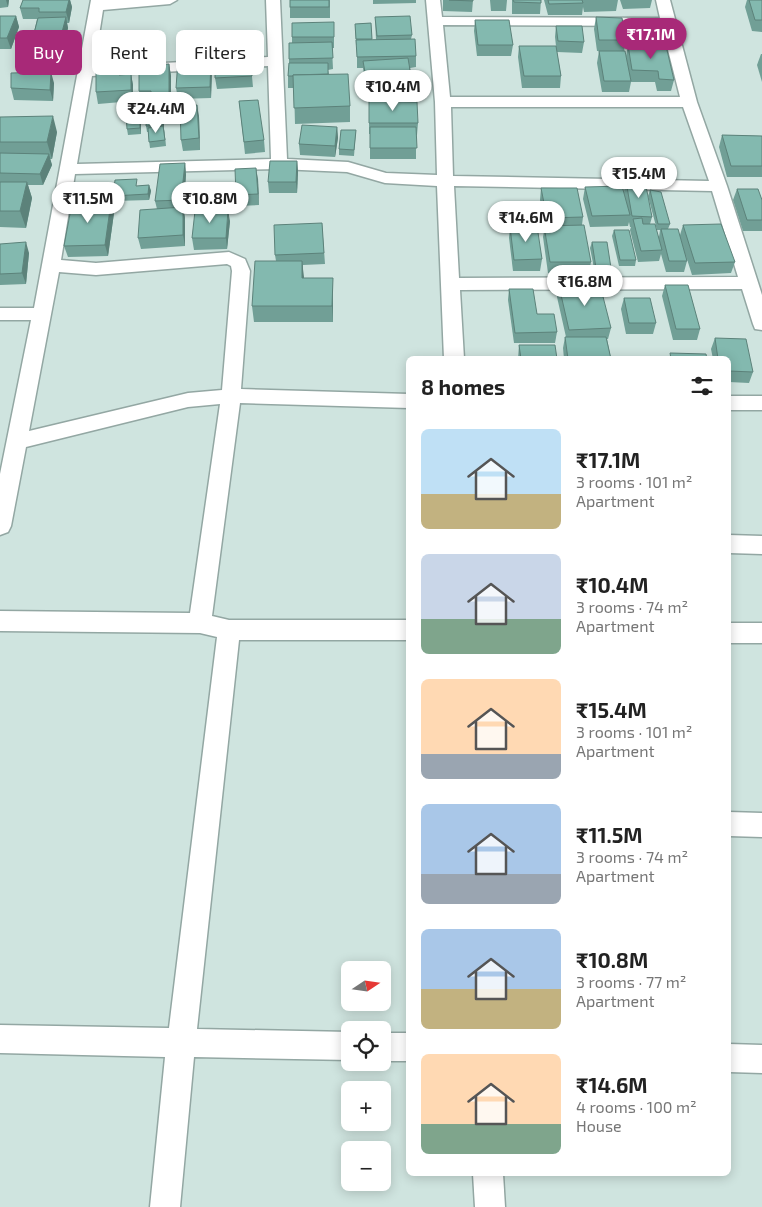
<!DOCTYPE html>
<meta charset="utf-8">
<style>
:root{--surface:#fff;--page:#f6f6f6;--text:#222;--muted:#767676;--accent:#a82978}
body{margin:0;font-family:"Exo 2",sans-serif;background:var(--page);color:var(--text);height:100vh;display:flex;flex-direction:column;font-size:19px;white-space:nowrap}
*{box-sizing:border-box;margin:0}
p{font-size:16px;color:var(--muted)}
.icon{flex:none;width:28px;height:28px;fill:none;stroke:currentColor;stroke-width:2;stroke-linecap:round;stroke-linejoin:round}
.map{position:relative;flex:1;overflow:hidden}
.panel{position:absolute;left:406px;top:356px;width:325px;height:820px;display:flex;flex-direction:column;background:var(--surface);border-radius:8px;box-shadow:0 2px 12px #0003}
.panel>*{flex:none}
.guide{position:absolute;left:15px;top:30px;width:316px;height:45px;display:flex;gap:10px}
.needle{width:32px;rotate:77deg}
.fabs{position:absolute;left:341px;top:961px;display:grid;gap:10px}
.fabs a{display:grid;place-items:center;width:50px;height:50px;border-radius:8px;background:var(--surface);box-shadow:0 2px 12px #0003;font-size:25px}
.price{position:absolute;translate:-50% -42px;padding:0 11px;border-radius:18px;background:#fff;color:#222;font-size:16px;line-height:32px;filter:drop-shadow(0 1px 2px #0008)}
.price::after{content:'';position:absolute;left:50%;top:30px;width:15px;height:11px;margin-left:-8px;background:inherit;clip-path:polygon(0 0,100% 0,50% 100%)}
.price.active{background:var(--accent);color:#fff}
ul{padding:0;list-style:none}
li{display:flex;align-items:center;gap:15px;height:125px;padding:0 15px}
li span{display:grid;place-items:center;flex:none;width:140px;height:100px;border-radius:8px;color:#555}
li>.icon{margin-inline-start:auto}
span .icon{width:60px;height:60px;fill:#fffc;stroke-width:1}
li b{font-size:21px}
h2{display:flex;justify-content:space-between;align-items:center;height:60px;padding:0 15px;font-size:21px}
.tag{padding:0 18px;border-radius:8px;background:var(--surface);box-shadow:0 2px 12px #0003;font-size:18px;line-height:45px}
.tag.active{background:var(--accent);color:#fff}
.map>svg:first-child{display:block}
</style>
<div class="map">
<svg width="762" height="1207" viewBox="0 0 762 1207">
<rect width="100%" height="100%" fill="#cfe4df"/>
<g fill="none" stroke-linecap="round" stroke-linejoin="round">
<g stroke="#93a7a3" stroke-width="3">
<g id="minor">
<path d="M91,0H177L170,4L103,10L94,67L268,57L266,0H280L287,159L348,162L386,173L437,175L435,102L426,0H440L442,17L660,18L656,0H670L697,102L727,186L762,295V330L755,329L753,324L742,289L460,290L464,359H444L437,186L385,183L347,172L279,169L75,174L61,260L96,263L229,252L245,259L250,271L241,389L409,394V408L240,403L212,616L229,620H409V640H239L197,1029L350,1032V1060L194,1057L180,1207H150L165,1057L0,1053V1025L169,1028L217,637L200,633L0,631V611L190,613L220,404L188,407L26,447L11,526L8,532L0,535V474L31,320H0V308H34ZM443,25L662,26L680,97H450ZM268,66L271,159L77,164L92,76ZM451,107H683L709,181L453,176ZM454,186L712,191L738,277L459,278ZM227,264L231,266L232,271L222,390L188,393L29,431L59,272L96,275Z"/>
<rect x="729" y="396" width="33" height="14"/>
<path d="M729,535L762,536V554L729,553Z"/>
<rect x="729" y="623" width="33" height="20"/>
<path d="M729,812L762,813V837L729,836Z"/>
<rect x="382" y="1033" width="27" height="28"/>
<path d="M729,1044L762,1045V1073L729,1072Z"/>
<path d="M473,1174H503L505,1207H475Z"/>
</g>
</g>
<use href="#minor" fill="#fff" fill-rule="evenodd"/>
</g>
<g fill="#719f96">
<path d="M0,0H9L8,7L0,8Z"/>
<path d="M23,0H70L72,7L69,23H67L68,28L63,47L36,48L33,37L37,19H23L20,8Z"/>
<path d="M330,0V18H290V7Z"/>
<path d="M373,0H416V3L373,4Z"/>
<path d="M443,0H473L472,12L443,11Z"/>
<path d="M490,0H507L506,11H491Z"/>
<path d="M512,0H541L540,14H512Z"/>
<path d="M544,0H618L616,11L584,12L583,7L582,15H548Z"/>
<path d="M620,0H652L650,8L623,9Z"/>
<path d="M747,0H762V32L752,31L745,7Z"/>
<path d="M0,16H16L19,27L11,49H0Z"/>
<path d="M375,17L412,35L411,39L416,56V67L410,68L411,79H415V90L412,102L418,123L417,135H416V159H370V134H369V103L368,89H366L363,68H357V45H356L355,24L371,23L372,40H376Z"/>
<path d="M596,17L626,40L624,51H597L594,29Z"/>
<path d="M475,20L513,45L511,56H477L474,31Z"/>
<path d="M334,22V48H332L333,69L328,70L329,74L350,106V122L295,124L294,88H288V76L289,63V43H292V37Z"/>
<path d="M630,25L659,41L658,46L674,80L671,91H657L655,82H631L629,92H602L597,63L599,51L626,56L628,45H629L628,37Z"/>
<path d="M556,26L584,42L582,53L557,52L561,76L560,88H522L518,57L519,46H556L555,37Z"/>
<path d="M761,54H762V82L757,65Z"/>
<path d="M250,56L253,87L217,89L215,78Z"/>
<path d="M169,64L171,76V108L153,109L152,102L141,103L139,91L153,71Z"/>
<path d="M212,70L211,98L178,99L176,88Z"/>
<path d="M131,74L133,85V101L98,104L96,92L120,75Z"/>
<path d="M54,83L53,101L14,100L11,88Z"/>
<path d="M239,101L264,140L265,152L245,154Z"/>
<path d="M163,112L164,118V129L166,146L150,148L148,132H147L146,126Z"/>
<path d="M199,116L200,150L183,151L181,140Z"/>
<path d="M0,117L57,132L52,159H50L52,165L43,185H28L32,198L26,228L0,227Z"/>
<path d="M141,119V134L128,135L127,129Z"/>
<path d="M337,127L338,138L335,157L300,155L299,144Z"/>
<path d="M356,130L354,156L339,155V149Z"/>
<path d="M722,135L762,136V177H727L719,147Z"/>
<path d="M297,161L298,172L297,193H269L268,182Z"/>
<path d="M185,163L186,175L183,207L185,218V246L141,249L138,238L157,209L155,201Z"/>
<path d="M258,179L259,205L238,206L236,195Z"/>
<path d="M626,181L652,217L650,224L659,237L660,230H657L648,196L650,190L670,224L668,229L680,235L683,225L735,262L731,273L692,275L686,256L687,261L684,272H666L661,254L659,261L638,262L630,230L631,227H630L629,222L628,226L590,227L583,199L585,187L624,192Z"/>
<path d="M149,185L151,191L149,200L115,201L113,196L138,186Z"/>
<path d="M541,188L583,217L582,225L591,262L589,273H548L543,237L545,226L540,200Z"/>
<path d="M737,189L762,200V231H743L733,200Z"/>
<path d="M114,213L108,256L68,257L64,246Z"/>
<path d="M230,221L227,249L194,250L192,238Z"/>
<path d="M322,223L325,264L303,265V278L333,294V322H254L252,306L276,261L275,255Z"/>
<path d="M510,227L542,259L540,271H513L509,238Z"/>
<path d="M614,230L636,260L635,266H619L612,236Z"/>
<path d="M592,242L611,268L610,273H595L590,248Z"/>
<path d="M0,244L29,253L26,284L0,285Z"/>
<path d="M665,285L700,329L697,340H673L662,296Z"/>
<path d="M559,286L611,328L608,339H607L611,359H564L563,348L565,337H566L557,297Z"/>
<path d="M509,289L557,332L555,343H514L508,300Z"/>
<path d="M624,298L656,323L653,334H626L621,309Z"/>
<path d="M715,338L753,372L749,383L729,382V359H713L711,349Z"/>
<path d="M519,345L557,359H518Z"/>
</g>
<g fill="#5c827a">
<path d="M6,0H9L8,7Z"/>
<path d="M69,0H70L72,7L69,23L66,12Z"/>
<path d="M16,16L19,27L11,49L7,38Z"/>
<path d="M66,17L68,28L63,47L61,36Z"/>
<path d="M211,59L212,70L211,98L210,87Z"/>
<path d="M169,64L171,76V108L169,97Z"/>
<path d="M51,72L54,83L53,101L50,90Z"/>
<path d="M131,74L133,85V101L131,90Z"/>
<path d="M415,79V90L410,107L411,96Z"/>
<path d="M197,105L199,116L200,150L199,138Z"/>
<path d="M163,112L164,118V129L166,146L163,125Z"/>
<path d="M140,113L141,119V134L140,128Z"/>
<path d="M53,116L57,132L52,159L47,142Z"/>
<path d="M337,127L338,138L335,157V146Z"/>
<path d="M49,154L52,165L43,185L40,174Z"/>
<path d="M297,161L298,172L297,193L296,182Z"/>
<path d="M185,163L186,175L183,212L181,200Z"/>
<path d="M256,168L258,179L259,205L258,194Z"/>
<path d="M27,182L32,198L26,228L20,211Z"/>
<path d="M149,185L151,191L149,200L148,194Z"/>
<path d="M111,202L114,213L108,256L105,245Z"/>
<path d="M183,207L185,218V246L183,235Z"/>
<path d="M228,210L230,221L227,249L226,238Z"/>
<path d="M26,242L29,253L26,284L22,273Z"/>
<path d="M302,261L304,277L303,294L302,278Z"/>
<path d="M333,278V322L332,306Z"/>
</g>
<g fill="#83b9af" stroke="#5c827a">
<path d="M23,0H69L66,12H39V8H20Z"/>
<rect x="290" y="0" width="39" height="7"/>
<path d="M449,0H473V1Z"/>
<path d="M513,0H541V3L514,2Z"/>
<path d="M548,0H582L583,3L549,4Z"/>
<path d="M749,0H762V20H755Z"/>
<path d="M0,16H16L7,38H0Z"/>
<path d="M410,16L412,35L377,36L375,17Z"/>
<path d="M66,17L61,36L33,37L38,18Z"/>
<path d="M596,17L622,18L626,40H599Z"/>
<path d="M475,20H509L513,45H478Z"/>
<path d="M334,22V37H292V23Z"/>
<path d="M371,23L372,39H356L355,24Z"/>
<path d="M630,25L656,26L659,41L633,40Z"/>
<path d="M556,26H582L584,42L558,41Z"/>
<path d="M415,39L416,56L357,57L356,40Z"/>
<path d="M332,42L333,58L289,59V43Z"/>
<path d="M628,45L666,46L674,80L659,79L658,71L632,70Z"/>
<path d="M519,46H556L561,76H524Z"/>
<path d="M599,51H625L631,81H604Z"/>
<path d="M250,56L252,76L215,78V58Z"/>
<path d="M408,58L411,76L366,78L363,61Z"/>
<path d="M211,59L210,87L176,88L178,60Z"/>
<path d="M289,63H328V74L293,75V76H288Z"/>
<path d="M169,64V97L151,98V91H139V72L153,71V65Z"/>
<path d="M118,66L119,75L131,74V90L96,92V68Z"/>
<path d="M51,72L50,90L11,88V73Z"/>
<path d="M348,74L350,106L294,108L293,75Z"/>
<path d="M415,79L411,96L370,98L368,81Z"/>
<path d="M258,100L264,140L244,142L239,101Z"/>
<path d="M369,101L417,102L418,123H369Z"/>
<path d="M197,105L199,138L181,140L180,106Z"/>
<path d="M163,112V125L146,126L147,113Z"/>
<path d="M140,113V128L127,129L126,114Z"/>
<path d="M53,116L47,142H0V117Z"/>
<path d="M302,125L337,127L335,146L299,144Z"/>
<path d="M163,126L165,140L149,142L148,128Z"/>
<path d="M370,127H416L417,148H370Z"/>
<path d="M341,130H356L354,150L339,149Z"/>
<path d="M722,135L762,136V166H731Z"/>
<path d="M0,153L49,154L40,174L0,173Z"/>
<path d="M270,161H297L296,182H268Z"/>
<path d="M185,163L181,200L155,201L160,164Z"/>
<path d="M256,168L258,194L236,195L235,169Z"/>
<path d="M137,179L136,186L149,185L148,194L113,196L115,180Z"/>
<path d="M626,181H645L652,217L632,216Z"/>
<path d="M0,182H27L20,211H0Z"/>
<path d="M622,186L630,215L592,216L585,187Z"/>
<path d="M541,188H577L583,217L547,218Z"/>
<path d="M737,189H758L762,200V220H747Z"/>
<path d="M650,190L661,192L670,224H658Z"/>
<path d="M111,202L105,245L64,246L72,203Z"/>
<path d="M183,207V235L138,238L140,210Z"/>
<path d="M228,210L226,238H192L195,211Z"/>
<path d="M642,218L643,224H655L662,250L641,251L633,219Z"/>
<path d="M322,223L324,253L275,255L274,225Z"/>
<path d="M721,224L735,262L695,263L683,225Z"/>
<path d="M584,225L591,262H550L544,226Z"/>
<path d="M537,226L542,259L514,260L510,227Z"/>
<path d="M661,229H678L687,261H669Z"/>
<path d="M614,230H629L636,260H620Z"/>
<path d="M26,242L22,273L0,274V244Z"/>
<path d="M592,242H607L611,268H596Z"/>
<path d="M255,261H302V278H333L332,306H252Z"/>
<path d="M600,285L611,328L569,330L559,286Z"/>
<path d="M665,285H688L700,329H676Z"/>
<path d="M509,289H533L537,314H554L557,332L515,333Z"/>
<path d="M624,298H650L656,323H629Z"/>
<path d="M565,337H606L611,359H568Z"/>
<path d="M715,338L746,339L753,372L729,371V359H718Z"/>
<path d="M519,345H555L557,359H521Z"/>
<path d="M670,353L706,354L707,359H671Z"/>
</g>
</svg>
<div class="fabs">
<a><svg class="needle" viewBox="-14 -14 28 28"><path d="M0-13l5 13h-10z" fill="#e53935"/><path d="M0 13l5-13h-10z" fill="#767676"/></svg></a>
<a><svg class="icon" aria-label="locate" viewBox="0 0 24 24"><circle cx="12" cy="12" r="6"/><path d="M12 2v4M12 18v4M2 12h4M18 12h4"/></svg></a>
<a>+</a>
<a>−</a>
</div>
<b class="price active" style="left:651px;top:60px">₹17.1M</b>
<b class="price" style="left:393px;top:112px">₹10.4M</b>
<b class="price" style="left:156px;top:134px">₹24.4M</b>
<b class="price" style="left:639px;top:199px">₹15.4M</b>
<b class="price" style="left:88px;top:224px">₹11.5M</b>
<b class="price" style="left:210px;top:224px">₹10.8M</b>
<b class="price" style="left:526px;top:243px">₹14.6M</b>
<b class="price" style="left:585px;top:307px">₹16.8M</b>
<div class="guide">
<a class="tag active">Buy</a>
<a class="tag">Rent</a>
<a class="tag">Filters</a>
</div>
<section class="panel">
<h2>8 homes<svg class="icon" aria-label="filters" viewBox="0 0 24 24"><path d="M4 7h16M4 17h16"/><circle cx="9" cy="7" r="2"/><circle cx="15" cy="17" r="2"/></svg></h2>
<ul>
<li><span style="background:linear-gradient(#bfe0f5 65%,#c2b280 0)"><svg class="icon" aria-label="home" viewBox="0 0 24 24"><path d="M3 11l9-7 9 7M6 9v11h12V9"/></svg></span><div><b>₹17.1M</b><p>3 rooms · 101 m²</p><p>Apartment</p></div></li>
<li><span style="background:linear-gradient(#c9d6e8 65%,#7fa58c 0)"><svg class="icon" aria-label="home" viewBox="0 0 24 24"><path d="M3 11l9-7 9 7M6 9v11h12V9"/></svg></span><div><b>₹10.4M</b><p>3 rooms · 74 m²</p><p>Apartment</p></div></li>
<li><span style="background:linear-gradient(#ffd9b3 75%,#9aa5b1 0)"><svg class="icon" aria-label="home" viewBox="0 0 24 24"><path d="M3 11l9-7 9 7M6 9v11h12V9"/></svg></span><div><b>₹15.4M</b><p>3 rooms · 101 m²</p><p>Apartment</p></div></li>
<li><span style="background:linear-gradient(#a9c7e8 70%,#9aa5b1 0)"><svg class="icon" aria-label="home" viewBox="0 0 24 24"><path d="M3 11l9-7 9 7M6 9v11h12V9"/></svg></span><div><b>₹11.5M</b><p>3 rooms · 74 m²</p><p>Apartment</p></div></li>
<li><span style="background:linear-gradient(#a9c7e8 60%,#c2b280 0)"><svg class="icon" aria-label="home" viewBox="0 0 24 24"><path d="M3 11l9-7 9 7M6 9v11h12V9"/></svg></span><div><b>₹10.8M</b><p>3 rooms · 77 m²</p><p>Apartment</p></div></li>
<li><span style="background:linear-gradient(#ffd9b3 70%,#7fa58c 0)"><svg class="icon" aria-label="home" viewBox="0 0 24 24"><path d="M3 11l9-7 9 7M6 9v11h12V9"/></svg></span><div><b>₹14.6M</b><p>4 rooms · 100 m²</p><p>House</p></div></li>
</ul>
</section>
</div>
